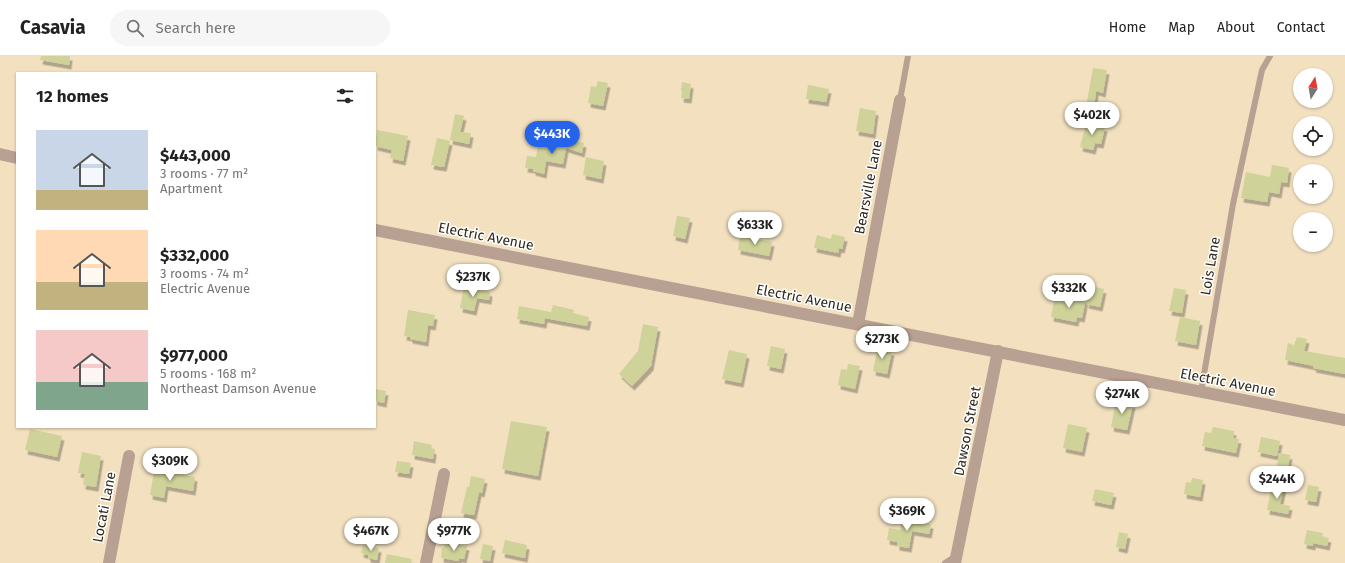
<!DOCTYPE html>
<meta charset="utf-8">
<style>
:root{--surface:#fff;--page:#f6f6f6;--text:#222;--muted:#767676;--line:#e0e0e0;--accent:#2563eb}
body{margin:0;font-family:"Fira Sans",sans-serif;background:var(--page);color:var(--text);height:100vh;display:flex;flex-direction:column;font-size:15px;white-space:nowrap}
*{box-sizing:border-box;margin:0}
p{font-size:13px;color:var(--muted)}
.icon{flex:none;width:22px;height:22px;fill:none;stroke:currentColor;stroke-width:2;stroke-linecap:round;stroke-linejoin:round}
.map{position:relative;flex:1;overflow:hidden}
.details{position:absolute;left:16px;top:16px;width:360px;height:356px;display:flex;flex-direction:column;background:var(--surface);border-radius:0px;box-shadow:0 1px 3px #0004}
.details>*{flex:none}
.needle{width:26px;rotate:11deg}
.controls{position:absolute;left:1293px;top:12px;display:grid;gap:8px}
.controls a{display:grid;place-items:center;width:40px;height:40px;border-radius:50%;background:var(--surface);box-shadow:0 1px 3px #0004;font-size:20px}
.price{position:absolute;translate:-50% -34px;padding:0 9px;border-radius:14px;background:#fff;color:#222;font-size:13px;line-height:26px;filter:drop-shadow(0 1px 2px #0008)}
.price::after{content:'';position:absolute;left:50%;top:24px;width:12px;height:9px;margin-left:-6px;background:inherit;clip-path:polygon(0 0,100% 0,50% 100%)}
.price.current{background:var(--accent);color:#fff}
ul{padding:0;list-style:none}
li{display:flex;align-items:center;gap:12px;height:100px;padding:0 20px}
li span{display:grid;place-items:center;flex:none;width:112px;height:80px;border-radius:0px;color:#555}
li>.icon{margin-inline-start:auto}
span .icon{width:48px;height:48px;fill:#fffc;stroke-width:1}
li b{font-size:17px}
h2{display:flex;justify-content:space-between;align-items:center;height:48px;padding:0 20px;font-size:17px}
header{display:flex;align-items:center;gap:24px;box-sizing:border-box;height:56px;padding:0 20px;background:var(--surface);border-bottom:1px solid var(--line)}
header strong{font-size:19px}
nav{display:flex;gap:22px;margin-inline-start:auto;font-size:14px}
.search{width:280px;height:36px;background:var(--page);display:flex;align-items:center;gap:10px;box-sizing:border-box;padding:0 14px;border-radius:22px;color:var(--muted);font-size:15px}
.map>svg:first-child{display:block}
</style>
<header>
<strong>Casavia</strong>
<div class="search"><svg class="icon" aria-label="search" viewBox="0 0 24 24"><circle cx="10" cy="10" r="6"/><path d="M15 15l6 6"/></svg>Search here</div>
<nav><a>Home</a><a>Map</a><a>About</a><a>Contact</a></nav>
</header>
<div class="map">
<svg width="1345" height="507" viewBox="0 0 1345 507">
<defs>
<filter id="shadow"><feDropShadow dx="2.5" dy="4.5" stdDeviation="0" flood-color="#0004"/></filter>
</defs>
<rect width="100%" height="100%" fill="#f2e0bf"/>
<g fill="#cfd299" filter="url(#shadow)">
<path d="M41,0H70L69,9L40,4Z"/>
<path d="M1093,12L1107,14L1103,37L1096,35L1094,53L1086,51Z"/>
<path d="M598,25L608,27L603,50L588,47L591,30L596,31Z"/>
<path d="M682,26L691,28L689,43L681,42L682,35H681Z"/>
<path d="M808,29L829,33L826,46L806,43Z"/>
<path d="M860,52L876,55L873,78L856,75Z"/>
<path d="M455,58L464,60L460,76L471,77L469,88L450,84Z"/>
<path d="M1086,67L1105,71L1101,88L1095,87L1093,94L1080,91Z"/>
<path d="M377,74L408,80L403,105L390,102L392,94L375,90Z"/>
<path d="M437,82L450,85L444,111L431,109Z"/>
<path d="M556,83L572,87V84L584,87L582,97L566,92L563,108L546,105L544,118L533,115V113L525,112L527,100L536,101L538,89L554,92Z"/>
<path d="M586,101L604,105L601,123L583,119Z"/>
<path d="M1272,109L1289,112L1287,127L1281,126L1279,138L1269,136L1267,146L1241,142L1246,116L1270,121Z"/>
<path d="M677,160L690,162L685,183L673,180Z"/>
<path d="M832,178L845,181L842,193L839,192L838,197L814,192L817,179L831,183Z"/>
<path d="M740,180L772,186L769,200L738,194Z"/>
<path d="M1090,230L1104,233L1100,251L1086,248Z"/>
<path d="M464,231L490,236L489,244L477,242L474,255L460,252Z"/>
<path d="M1174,232L1186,234L1182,257L1169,255Z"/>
<path d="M1074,240L1086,242L1082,262L1077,261L1076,266L1051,261L1054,243L1073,246Z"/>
<path d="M553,249L574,254L573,257L589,261L587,270L545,262L544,268L517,263L519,250L551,256Z"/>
<path d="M408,254L435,259L433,270L428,269L426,286L410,283V281L404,280Z"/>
<path d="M1180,261L1200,265L1196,289L1175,285Z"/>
<path d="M643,268L658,271L651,310L632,330L619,318L638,295Z"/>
<path d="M1297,281L1307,283L1304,295L1345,302V318L1313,312L1314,310L1285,304L1288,287L1294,289Z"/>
<path d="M878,289L887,291L886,294L892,295L887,318L873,315Z"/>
<path d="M771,290L785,293L781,313L767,310Z"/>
<path d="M729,294L747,298L741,327L722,323Z"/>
<path d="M848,308L860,310L855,333L838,329L841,313L847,314Z"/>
<path d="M375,333L386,335L384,347L375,345Z"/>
<path d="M1116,345L1133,348L1127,374L1111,371Z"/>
<path d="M511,365L547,371L538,420L502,413Z"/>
<path d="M1068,368L1087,372L1082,396L1063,392Z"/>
<path d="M1213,371L1234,375L1233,382L1239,383L1236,397L1202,390L1205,376L1211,377Z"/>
<path d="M30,373L62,380L57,401L25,394Z"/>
<path d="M1261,381L1280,385L1277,400L1258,396Z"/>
<path d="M414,385L432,389L431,393L434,394L433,403L412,399Z"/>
<path d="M82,396L101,400L96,431L83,429L85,418L78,417Z"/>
<path d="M1279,397L1290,399L1288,412L1277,410Z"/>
<path d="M397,405L411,407L409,418L395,416Z"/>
<path d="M155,410L169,413L168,416L195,421L193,435L166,430L164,442L150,439Z"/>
<path d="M471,420L485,423L482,437L479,436L474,459L461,457L467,431H469Z"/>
<path d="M1192,422L1203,424L1200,441L1184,438L1186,426L1191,427Z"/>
<path d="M1272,427L1284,430L1280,448L1290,450L1288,458L1267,454Z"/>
<path d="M1308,429L1319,431L1316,446L1305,444Z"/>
<path d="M1095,433L1114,437L1111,449L1092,445Z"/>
<path d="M902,462L914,464V466L931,468L929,478L912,475L909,492L897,490V486L887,484L889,472L900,474Z"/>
<path d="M1307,474L1323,477L1322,481L1329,482L1327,490L1313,487V490L1304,488Z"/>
<path d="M1119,476L1128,478L1125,493L1116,491Z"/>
<path d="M505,484L527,489L525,502L502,497Z"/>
<path d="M445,486L467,490L464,503L459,502V505L441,502L442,492H444Z"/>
<path d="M483,488L493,490L490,505L480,503Z"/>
<path d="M363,489L379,492L377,504L368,502V499L361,497Z"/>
<path d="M387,498L412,503L411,507H385Z"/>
</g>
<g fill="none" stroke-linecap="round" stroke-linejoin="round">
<g stroke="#b8a092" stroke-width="6">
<path d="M900,44L908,0"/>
<path d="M1201,336L1233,148L1262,14L1270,0"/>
<path d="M945,507L956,500"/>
</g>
<g stroke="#b8a092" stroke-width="12">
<path d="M0,98L17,102"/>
<path d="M375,174L1345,364"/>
<path d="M858,268L900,44"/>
<path d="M109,507L129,400"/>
<path d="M426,507L444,418"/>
<path d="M955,507L998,295"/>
</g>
</g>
<g text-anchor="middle" stroke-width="3" stroke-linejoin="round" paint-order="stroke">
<g font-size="14" fill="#2f281c" stroke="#fff">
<text transform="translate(868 131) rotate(-79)" y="5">Bearsville Lane</text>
<text transform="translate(486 180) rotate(11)" y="5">Electric Avenue</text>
<text transform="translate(1210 210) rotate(-80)" y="5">Lois Lane</text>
<text transform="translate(804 242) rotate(11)" y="5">Electric Avenue</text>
<text transform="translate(1228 326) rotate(11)" y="5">Electric Avenue</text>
<text transform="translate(967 375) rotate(-79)" y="5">Dawson Street</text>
<text transform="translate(104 451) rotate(-79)" y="5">Locati Lane</text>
</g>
</g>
</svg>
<div class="controls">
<a><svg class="needle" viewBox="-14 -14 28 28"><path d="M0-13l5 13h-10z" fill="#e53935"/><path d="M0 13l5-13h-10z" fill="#767676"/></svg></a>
<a><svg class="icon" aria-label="locate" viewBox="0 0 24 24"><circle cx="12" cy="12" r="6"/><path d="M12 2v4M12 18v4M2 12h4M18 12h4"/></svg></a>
<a>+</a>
<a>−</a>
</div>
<b class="price" style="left:1092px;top:80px">$402K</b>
<b class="price current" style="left:552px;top:99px">$443K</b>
<b class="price" style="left:755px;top:190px">$633K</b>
<b class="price" style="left:473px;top:242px">$237K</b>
<b class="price" style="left:1069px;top:253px">$332K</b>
<b class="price" style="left:882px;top:304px">$273K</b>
<b class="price" style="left:1122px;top:359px">$274K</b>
<b class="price" style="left:170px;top:426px">$309K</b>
<b class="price" style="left:1277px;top:444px">$244K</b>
<b class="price" style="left:907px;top:476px">$369K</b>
<b class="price" style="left:371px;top:496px">$467K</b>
<b class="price" style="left:454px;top:496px">$977K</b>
<section class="details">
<h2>12 homes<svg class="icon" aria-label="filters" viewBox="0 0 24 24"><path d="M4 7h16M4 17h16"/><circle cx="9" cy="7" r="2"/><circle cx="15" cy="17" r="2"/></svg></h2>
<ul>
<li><span style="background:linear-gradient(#c9d6e8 75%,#c2b280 0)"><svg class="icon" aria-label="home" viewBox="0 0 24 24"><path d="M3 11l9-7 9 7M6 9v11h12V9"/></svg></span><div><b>$443,000</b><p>3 rooms · 77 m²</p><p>Apartment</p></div></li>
<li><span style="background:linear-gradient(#ffd9b3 65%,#c2b280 0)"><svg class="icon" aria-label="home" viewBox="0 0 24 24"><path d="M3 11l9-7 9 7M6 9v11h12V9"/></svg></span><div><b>$332,000</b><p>3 rooms · 74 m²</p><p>Electric Avenue</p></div></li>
<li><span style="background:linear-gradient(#f6c9c9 65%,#7fa58c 0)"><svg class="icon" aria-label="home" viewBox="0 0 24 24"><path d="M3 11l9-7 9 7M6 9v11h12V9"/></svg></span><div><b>$977,000</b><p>5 rooms · 168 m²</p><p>Northeast Damson Avenue</p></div></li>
</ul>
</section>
</div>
